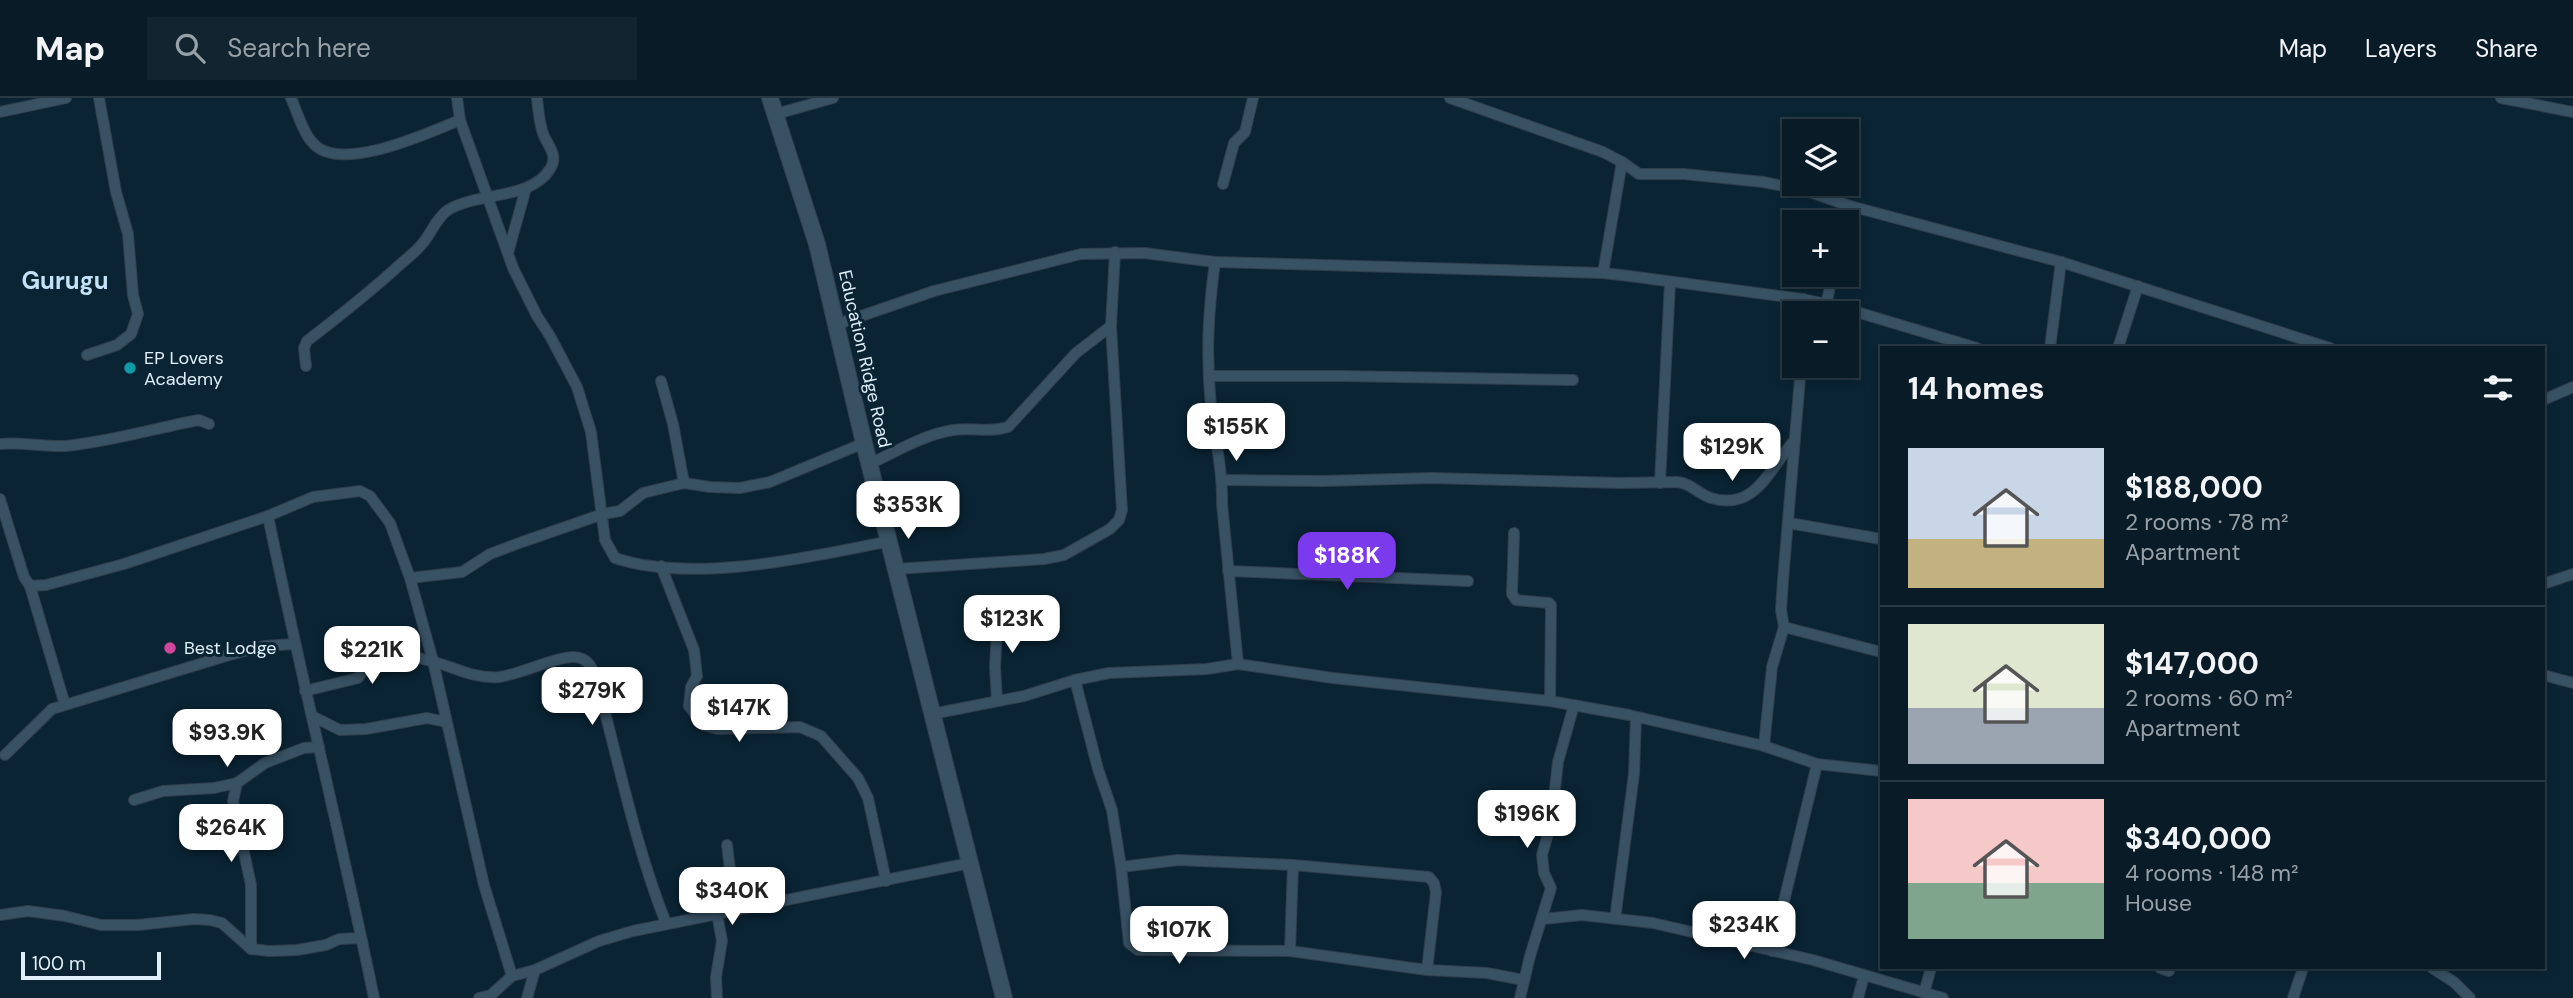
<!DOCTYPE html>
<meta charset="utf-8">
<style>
:root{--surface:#081b27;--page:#11242f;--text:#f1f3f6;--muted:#98a1a7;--line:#293944;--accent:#7c3aed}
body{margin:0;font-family:"DM Sans",sans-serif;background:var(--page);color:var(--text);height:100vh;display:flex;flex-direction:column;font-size:26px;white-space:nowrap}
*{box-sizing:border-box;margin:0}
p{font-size:23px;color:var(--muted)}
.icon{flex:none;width:38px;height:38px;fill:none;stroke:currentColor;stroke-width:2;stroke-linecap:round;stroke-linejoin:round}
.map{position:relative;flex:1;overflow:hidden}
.side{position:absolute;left:1880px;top:248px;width:665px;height:623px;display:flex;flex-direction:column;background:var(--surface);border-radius:0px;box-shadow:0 4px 10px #0003,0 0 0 2px var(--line)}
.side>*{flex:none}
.tools{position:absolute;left:1782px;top:21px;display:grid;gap:14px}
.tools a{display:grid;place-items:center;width:77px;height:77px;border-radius:0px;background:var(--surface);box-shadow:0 4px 10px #0003,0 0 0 2px var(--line);font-size:35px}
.scale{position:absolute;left:21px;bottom:18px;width:140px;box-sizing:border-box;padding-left:7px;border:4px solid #dfeef9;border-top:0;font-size:19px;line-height:24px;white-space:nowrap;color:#dfeef9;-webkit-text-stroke:5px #0a2434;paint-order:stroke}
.price{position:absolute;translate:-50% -60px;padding:0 16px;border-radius:14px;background:#fff;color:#222;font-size:23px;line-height:46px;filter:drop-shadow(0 2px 4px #0008)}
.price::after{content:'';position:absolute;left:50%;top:42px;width:21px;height:16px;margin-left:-10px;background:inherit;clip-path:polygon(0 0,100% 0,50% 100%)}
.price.current{background:var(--accent);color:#fff}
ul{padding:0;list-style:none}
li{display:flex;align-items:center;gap:21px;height:175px;padding:0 28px}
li+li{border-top:2px solid var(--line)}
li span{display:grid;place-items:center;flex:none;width:196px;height:140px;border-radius:0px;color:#555}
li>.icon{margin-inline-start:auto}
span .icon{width:84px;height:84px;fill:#fffc;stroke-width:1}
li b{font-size:30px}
h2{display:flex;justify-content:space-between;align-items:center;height:84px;padding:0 28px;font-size:30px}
header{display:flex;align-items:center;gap:42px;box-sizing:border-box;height:98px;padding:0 35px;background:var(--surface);border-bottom:2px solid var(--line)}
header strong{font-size:33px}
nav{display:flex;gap:38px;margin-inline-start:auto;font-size:24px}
.search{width:490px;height:63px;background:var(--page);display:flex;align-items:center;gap:18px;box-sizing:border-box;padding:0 24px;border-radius:0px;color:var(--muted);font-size:26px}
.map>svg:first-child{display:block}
</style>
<header>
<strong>Map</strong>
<div class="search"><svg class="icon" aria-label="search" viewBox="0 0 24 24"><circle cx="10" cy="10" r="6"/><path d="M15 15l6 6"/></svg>Search here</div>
<nav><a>Map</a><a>Layers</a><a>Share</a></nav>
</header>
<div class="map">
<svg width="2573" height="900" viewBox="0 0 2573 900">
<rect width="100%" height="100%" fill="#0a2434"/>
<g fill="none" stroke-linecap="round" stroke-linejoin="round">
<g stroke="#313e4c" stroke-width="12">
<g id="street">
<path d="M291,0C297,13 302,33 312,44C338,77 428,35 460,22"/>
<path d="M457,0L460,22L513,170L537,218L550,238L577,289L591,334L605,442L615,460C693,486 811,459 890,443"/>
<path d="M1450,0L1603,54L1622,64L1603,175"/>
<path d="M2501,0L2573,14"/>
<path d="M0,14L66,0"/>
<path d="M776,16L833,0"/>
<path d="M1622,64L1639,76H1684L1763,84L1804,92L1850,108"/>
<path d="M1223,86L1234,45L1245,34L1253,0"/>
<path d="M1846,124L1850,108L2061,164L2330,250"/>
<path d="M508,155L526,90"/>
<path d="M1215,164C1208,215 1206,257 1211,309C1215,342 1223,373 1222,406L1238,566"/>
<path d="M1826,206L1833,177"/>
<path d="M1802,215L1803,201"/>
<path d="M838,226L934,193L1081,156L1144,155L1215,164L1603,175L1629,178L1803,201L1840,209L1977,250"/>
<path d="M2050,250L2061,164"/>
<path d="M2118,250L2138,188"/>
<path d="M87,257L117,247L131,236L138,216L133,197L128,136L116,94L99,0"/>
<path d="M306,268L304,250L307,243C337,220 366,197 394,172C403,163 414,156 422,146C431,136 436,120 448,112C477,94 531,102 550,71C560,56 545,46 542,32C539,22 538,11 537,0"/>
<path d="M1210,278H1342L1573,282"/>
<path d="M661,283L673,326L684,385"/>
<path d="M2543,302L2573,289"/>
<path d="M0,346C22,344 43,349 65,348C110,344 155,330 199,322L209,326"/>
<path d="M870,366C897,353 923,337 953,332C971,329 990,335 1008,329L1076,255L1111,228"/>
<path d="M1222,382L1323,383L1432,380L1621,385L1677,384C1691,385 1698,396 1711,400C1757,414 1770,368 1795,342"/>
<path d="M1660,385L1670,184"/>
<path d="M0,401L24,479L30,488L46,487L124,466L268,418L313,399L360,393L370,398L390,425L410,480L433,563L484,787L512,878"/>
<path d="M268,418C301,579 341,739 374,900"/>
<path d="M1789,425L1881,441"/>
<path d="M1514,435L1512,496L1516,502L1549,505L1551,507L1550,603"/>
<path d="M661,468L694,552L697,578L691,589L689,608L703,627L717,631L800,629L821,638L858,680L868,700L886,783"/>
<path d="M896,471L1044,461L1064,457L1110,431L1119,422L1122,412L1111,228L1115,154"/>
<path d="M1228,473L1468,483"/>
<path d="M410,480L462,474L490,456L522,444L603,416L620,413L643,395L684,385L710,389L740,390L770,384L864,345"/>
<path d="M2543,486L2573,476"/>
<path d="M30,488L65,607"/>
<path d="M1784,529L1881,554"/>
<path d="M2543,577L2573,585"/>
<path d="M1075,582L1098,671L1112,712L1121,769L1129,845L1138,852L1290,853L1427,872L1487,875L1523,882"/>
<path d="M305,593L358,580L369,564L382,553C398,556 415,559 431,563C454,569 474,581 499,579C522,576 554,559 573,559C589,559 593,571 597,584C619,665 635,747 666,825"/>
<path d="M997,602L995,569L998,512"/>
<path d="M932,616L1024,598L1075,582L1109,575L1207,571L1238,566L1333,580L1550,603L1629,617L1764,648L1817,666L1881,673"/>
<path d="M312,618L340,632L366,631L427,620L446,624"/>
<path d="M1764,648L1772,569L1784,529L1781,512L1783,482L1801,268"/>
<path d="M5,657L52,611L226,558L264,548L294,546"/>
<path d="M237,685L233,703L251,787V851"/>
<path d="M134,702L163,693L214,690L237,685L265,665L304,650L319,649"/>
<path d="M727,747L735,812"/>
<path d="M1121,769L1178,762L1293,767L1429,779L1434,785L1436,794L1427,872"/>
<path d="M0,817L28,813L65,818L101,827H138L194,821L210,822L222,825L251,851L269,853L297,852L326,847L339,841L361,840"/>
<path d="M1543,821L1582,817L1653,825L1813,862L1943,900"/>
<path d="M1615,821L1634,676L1636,619"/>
<path d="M1290,853L1293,767"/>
<path d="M1772,853L1817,666"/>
<path d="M2160,870L2169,873"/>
<path d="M2432,870L2454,884L2470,900"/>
<path d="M1924,895L1931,870"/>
<path d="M479,900L491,897L512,878L535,872L599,843L633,833L970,765"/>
<path d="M527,900L535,872"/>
<path d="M717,900L716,879L722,843L717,816"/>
<path d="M1520,900L1530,858L1551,790L1544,775L1542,757L1551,725L1558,664L1574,607"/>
<path d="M1858,900L1864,878"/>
<path d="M2293,900L2303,870"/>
</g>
</g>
<g stroke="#313e4c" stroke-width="18">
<path id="secondary" d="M770,0L817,146L864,345L1004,900"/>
</g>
<use href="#street" stroke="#385264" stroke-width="10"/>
<use href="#secondary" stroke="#385264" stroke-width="16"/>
</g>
<circle fill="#0f9aa8" stroke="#0a2434" stroke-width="2.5" cx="130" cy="270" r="7"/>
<circle fill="#d1479c" stroke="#0a2434" stroke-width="2.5" cx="170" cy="550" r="7"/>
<g text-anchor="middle" stroke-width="6" stroke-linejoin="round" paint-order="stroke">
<g font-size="18" fill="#dfeef9" stroke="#0a2434" text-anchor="start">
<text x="144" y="266">EP Lovers<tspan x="144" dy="21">Academy</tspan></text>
<text x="184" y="556">Best Lodge</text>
</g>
<g font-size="18" fill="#dfeef9" stroke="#0a2434">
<text transform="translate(865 261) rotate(77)" y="6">Education Ridge Road</text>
</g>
<g font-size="24" font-weight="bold" fill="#c3e1f7" stroke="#0a2434">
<text x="65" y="191">Gurugu</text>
</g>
</g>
</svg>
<div class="tools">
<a><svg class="icon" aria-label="layers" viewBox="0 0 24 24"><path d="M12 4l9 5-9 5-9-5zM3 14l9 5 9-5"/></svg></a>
<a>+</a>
<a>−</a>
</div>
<div class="scale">100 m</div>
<b class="price" style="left:1236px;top:365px">$155K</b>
<b class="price" style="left:1732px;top:385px">$129K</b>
<b class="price" style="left:908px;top:443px">$353K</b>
<b class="price current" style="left:1347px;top:494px">$188K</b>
<b class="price" style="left:1012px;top:557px">$123K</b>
<b class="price" style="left:372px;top:588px">$221K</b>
<b class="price" style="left:592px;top:629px">$279K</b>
<b class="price" style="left:739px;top:646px">$147K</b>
<b class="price" style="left:227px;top:671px">$93.9K</b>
<b class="price" style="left:1527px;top:752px">$196K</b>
<b class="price" style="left:231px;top:766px">$264K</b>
<b class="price" style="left:732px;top:829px">$340K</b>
<b class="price" style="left:1744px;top:863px">$234K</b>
<b class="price" style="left:1179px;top:868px">$107K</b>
<section class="side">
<h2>14 homes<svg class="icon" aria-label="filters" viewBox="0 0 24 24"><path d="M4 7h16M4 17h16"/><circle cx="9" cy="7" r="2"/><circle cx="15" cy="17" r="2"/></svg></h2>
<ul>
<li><span style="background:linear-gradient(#c9d6e8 65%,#c2b280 0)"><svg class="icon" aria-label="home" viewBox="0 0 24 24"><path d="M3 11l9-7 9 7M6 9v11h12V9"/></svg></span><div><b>$188,000</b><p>2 rooms · 78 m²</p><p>Apartment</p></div></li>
<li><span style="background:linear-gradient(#dfe7d0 60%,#9aa5b1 0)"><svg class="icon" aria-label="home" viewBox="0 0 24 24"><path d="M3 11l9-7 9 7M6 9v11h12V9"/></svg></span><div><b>$147,000</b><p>2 rooms · 60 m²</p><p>Apartment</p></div></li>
<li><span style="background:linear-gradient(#f6c9c9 60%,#7fa58c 0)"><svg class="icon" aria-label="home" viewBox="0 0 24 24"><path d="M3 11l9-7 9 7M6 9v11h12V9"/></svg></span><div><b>$340,000</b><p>4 rooms · 148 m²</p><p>House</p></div></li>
</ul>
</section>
</div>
